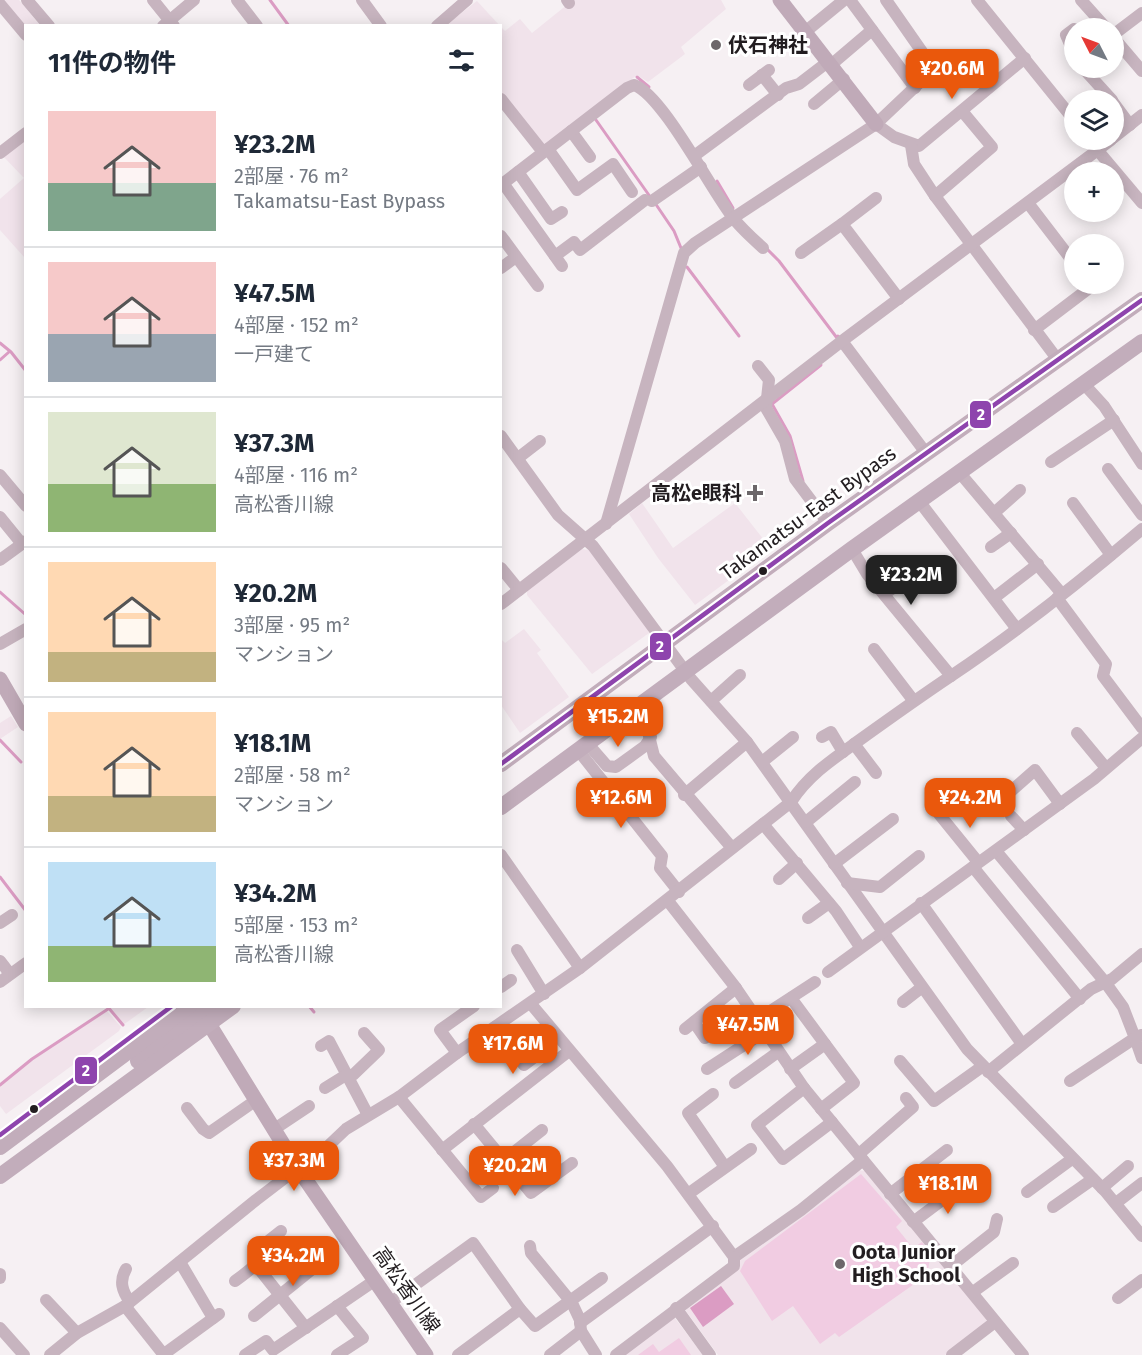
<!DOCTYPE html>
<html lang="ja">
<meta charset="utf-8">
<style>
:root{--surface:#fff;--page:#f2f2f3;--text:#1f2937;--muted:#747a83;--line:#e0e1e3;--accent:#ea580c}
body{margin:0;font-family:"Fira Sans","Noto Sans JP",sans-serif;background:var(--page);color:var(--text);height:100vh;display:flex;flex-direction:column;font-size:22px;white-space:nowrap}
*{box-sizing:border-box;margin:0}
p{font-size:20px;color:var(--muted)}
.icon{flex:none;width:33px;height:33px;fill:none;stroke:currentColor;stroke-width:2;stroke-linecap:round;stroke-linejoin:round}
.map{position:relative;flex:1;overflow:hidden}
.details{position:absolute;left:24px;top:24px;width:478px;height:984px;display:flex;flex-direction:column;background:var(--surface);border-radius:0px;box-shadow:0 3px 15px #0003}
.details>*{flex:none}
.needle{width:39px;rotate:312deg}
.tools{position:absolute;left:1064px;top:18px;display:grid;gap:12px}
.tools a{display:grid;place-items:center;width:60px;height:60px;border-radius:50%;background:var(--surface);box-shadow:0 3px 15px #0003;font-size:30px}
.price{position:absolute;translate:-50% -51px;padding:0 14px;border-radius:12px;background:var(--accent);color:#fff;font-size:20px;line-height:39px;filter:drop-shadow(0 2px 3px #0008)}
.price::after{content:'';position:absolute;left:50%;top:36px;width:18px;height:14px;margin-left:-9px;background:inherit;clip-path:polygon(0 0,100% 0,50% 100%)}
.price.current{background:#222;color:#fff}
ul{padding:0;list-style:none}
li{display:flex;align-items:center;gap:18px;height:150px;padding:0 24px}
li+li{border-top:2px solid var(--line)}
li span{display:grid;place-items:center;flex:none;width:168px;height:120px;border-radius:0px;color:#555}
li>.icon{margin-inline-start:auto}
span .icon{width:72px;height:72px;fill:#fffc;stroke-width:1}
li b{font-size:26px}
h2{display:flex;justify-content:space-between;align-items:center;height:72px;padding:0 24px;font-size:26px}
.map>svg:first-child{display:block}
</style>
<div class="map">
<svg width="1142" height="1355" viewBox="0 0 1142 1355">
<rect width="100%" height="100%" fill="#f6f0f3"/>
<g fill="#f1e3eb">
<path d="M1,0H19L40,25L26,26Z"/>
<path d="M573,0H721L726,9L681,47L685,54L648,82L637,75L542,147L501,94V27L505,31L520,19L532,33Z"/>
<path d="M477,1L499,25L448,26L447,24Z"/>
<path d="M25,135V258L0,230V199L24,178L2,155Z"/>
<path d="M642,503L673,548L735,503L771,549L695,605L658,558L629,514Z"/>
<path d="M582,549L589,550L644,621L649,633L592,674L527,595V591Z"/>
<path d="M524,629L541,650L537,653L569,697L520,733L501,705V639L505,643Z"/>
<path d="M11,716L18,727L0,739V723Z"/>
<path d="M108,1007H148L123,1025Z"/>
<path d="M106,1010L121,1027L119,1031L6,1114L0,1106V1086L32,1060Z"/>
<path d="M858,1170L865,1171L987,1318L986,1325L945,1355H718L686,1311L688,1305L738,1259Z"/>
<path d="M674,1317L703,1355H621Z"/>
</g>
<g fill="#f1cce2">
<path d="M861,1174L902,1221L896,1227L913,1248L922,1242L931,1254L927,1275L839,1337L835,1333L820,1344L793,1306L772,1321L740,1271L745,1261Z"/>
<path d="M679,1338L691,1355H638L653,1344L659,1352Z"/>
</g>
<path fill="#db9cc3" d="M721,1286L734,1304L703,1327L690,1308Z"/>
<g fill="none" stroke-linecap="round" stroke-linejoin="round">
<g stroke="#db9cc3" stroke-width="3">
<path d="M270,0L289,26"/>
<path d="M637,77L649,87"/>
<path d="M596,120L651,198"/>
<path d="M717,181L733,208"/>
<path d="M655,203L674,231L681,248"/>
<path d="M766,248L779,261L837,338L838,336"/>
<path d="M687,267L739,336"/>
<path d="M0,343L11,352L26,371"/>
<path d="M0,360L9,352"/>
<path d="M803,481L790,436L772,404L821,365"/>
<path d="M0,592L26,615"/>
<path d="M0,740L21,762"/>
<path d="M0,877L26,911"/>
<path d="M107,1006L123,1025"/>
<path d="M309,1006L314,1012"/>
<path d="M0,1085L32,1059L108,1009"/>
</g>
<g stroke="#c7b4bf" stroke-width="12">
<path d="M27,0L49,26"/>
<path d="M153,0L174,26"/>
<path d="M237,0L257,26"/>
<path d="M362,0L381,26"/>
<path d="M567,0L569,3"/>
<path d="M850,0L915,88"/>
<path d="M977,0L1074,120"/>
<path d="M1081,0L1106,28"/>
<path d="M0,4L26,35"/>
<path d="M163,26L194,0"/>
<path d="M437,26L467,0"/>
<path d="M1074,29L1066,35L1074,53"/>
<path d="M805,32L844,0"/>
<path d="M1113,35L1142,13"/>
<path d="M1113,37L1142,71"/>
<path d="M832,64L872,30"/>
<path d="M1083,68L1112,100"/>
<path d="M762,75L778,95"/>
<path d="M749,85L769,70"/>
<path d="M501,99L543,152"/>
<path d="M1113,102L1130,125"/>
<path d="M814,104L844,79"/>
<path d="M876,124L894,137L919,146L1025,58"/>
<path d="M571,131L590,157"/>
<path d="M1113,138L1142,115"/>
<path d="M1089,140L1142,203"/>
<path d="M911,145L914,164L935,196L1058,360"/>
<path d="M548,149L577,190L613,164L632,192"/>
<path d="M0,153L26,133"/>
<path d="M694,156L786,88L799,84L829,61"/>
<path d="M518,172L551,219L562,212"/>
<path d="M503,183L562,266"/>
<path d="M501,185L627,88L634,85C663,95 712,192 734,219C742,229 753,239 763,248"/>
<path d="M935,196L992,147L962,111"/>
<path d="M876,198L842,224L899,299"/>
<path d="M652,201L701,167"/>
<path d="M1028,203L1074,263"/>
<path d="M501,236L538,286"/>
<path d="M801,253L842,224"/>
<path d="M555,256L574,242L580,250L645,200"/>
<path d="M501,268L516,257"/>
<path d="M1034,330L1092,286L1090,284"/>
<path d="M842,341L926,453"/>
<path d="M758,366L769,380L766,408L785,441L795,479L828,523"/>
<path d="M1083,383L1104,406L1142,464"/>
<path d="M501,436L558,515L593,546L691,679L747,742L967,1049L1105,1191L1142,1236"/>
<path d="M518,458L540,441"/>
<path d="M1051,462L1114,420"/>
<path d="M1108,469L1142,515"/>
<path d="M959,472L1062,594"/>
<path d="M0,475L26,506"/>
<path d="M919,501L1017,629"/>
<path d="M1073,503L1111,555"/>
<path d="M994,513L1020,490"/>
<path d="M0,517L22,544"/>
<path d="M606,524L684,253L695,243L876,124L934,69L886,0"/>
<path d="M991,547L1011,533"/>
<path d="M852,549L867,574L951,676"/>
<path d="M0,560L26,541"/>
<path d="M501,568L519,590"/>
<path d="M884,594L910,577"/>
<path d="M994,598L1038,564"/>
<path d="M1057,598L1106,664L1103,676L1142,728"/>
<path d="M501,604L842,341L1111,140"/>
<path d="M0,644L26,629"/>
<path d="M874,649L913,700"/>
<path d="M711,701L740,675"/>
<path d="M633,709L647,728L654,756L732,848"/>
<path d="M1077,733L1106,768"/>
<path d="M822,737L831,732L843,752"/>
<path d="M587,743L607,766L616,767L645,746L651,737"/>
<path d="M854,744L876,773"/>
<path d="M578,750L662,856L660,868L679,892"/>
<path d="M762,762L793,737"/>
<path d="M684,795L747,742"/>
<path d="M995,801L1002,799L1035,770L1060,804"/>
<path d="M939,814L978,862"/>
<path d="M1011,816L1024,830"/>
<path d="M806,822L855,782"/>
<path d="M763,824L836,911L860,947"/>
<path d="M996,851L1105,982L1123,1007L1135,1038L1070,1081"/>
<path d="M501,855L580,968"/>
<path d="M834,864L893,819"/>
<path d="M973,867L1080,999"/>
<path d="M779,879L797,863"/>
<path d="M847,883L880,887L919,856"/>
<path d="M668,901L736,988L804,1088L1023,1355"/>
<path d="M921,903L1022,1044"/>
<path d="M808,918L829,903"/>
<path d="M0,923L12,915"/>
<path d="M517,950L544,994"/>
<path d="M0,961L10,974"/>
<path d="M828,972L1094,779L1142,738"/>
<path d="M0,982L26,963"/>
<path d="M501,987L511,980"/>
<path d="M791,998L825,1044"/>
<path d="M903,1002L921,988"/>
<path d="M531,1004L667,1166L734,1257L801,1210L863,1160"/>
<path d="M694,1022L705,1038"/>
<path d="M495,1027L524,1065L544,1050"/>
<path d="M685,1029L736,988"/>
<path d="M766,1035L772,1010L815,982"/>
<path d="M1141,1035L1135,1038L1142,1058"/>
<path d="M321,1046L329,1041L368,1115"/>
<path d="M457,1053L440,1030L474,1006"/>
<path d="M900,1061L934,1101L983,1066"/>
<path d="M707,1069L764,1032"/>
<path d="M790,1069L825,1044L854,1083L821,1109"/>
<path d="M988,1072L1091,989L1112,979L1142,954"/>
<path d="M735,1083L778,1052"/>
<path d="M325,1088L346,1075H353L379,1050L364,1033"/>
<path d="M804,1088L757,1125L783,1159L832,1122"/>
<path d="M713,1094L688,1113L725,1167"/>
<path d="M399,1097L481,1197L493,1188"/>
<path d="M187,1108L203,1129L209,1133L255,1101"/>
<path d="M474,1124L531,1193L572,1163"/>
<path d="M273,1130L309,1106"/>
<path d="M442,1150L569,1051"/>
<path d="M859,1154L913,1107L906,1098"/>
<path d="M504,1160L542,1130"/>
<path d="M1102,1188L1128,1166"/>
<path d="M1027,1192L1072,1159"/>
<path d="M688,1194L751,1149"/>
<path d="M890,1194L947,1150"/>
<path d="M1116,1203L1142,1183"/>
<path d="M1053,1207L1093,1179"/>
<path d="M913,1222L965,1183"/>
<path d="M530,1246L531,1253L572,1303L580,1320L581,1331L596,1355"/>
<path d="M180,1262L213,1318"/>
<path d="M256,1265L306,1328"/>
<path d="M951,1266L994,1232L997,1219"/>
<path d="M126,1269C119,1281 122,1291 130,1302"/>
<path d="M0,1274V1278"/>
<path d="M235,1281C249,1270 261,1265 262,1246L281,1231"/>
<path d="M973,1292L1013,1263"/>
<path d="M1118,1298L1142,1280"/>
<path d="M46,1300L77,1333"/>
<path d="M390,1303L473,1243L520,1309"/>
<path d="M125,1306L164,1355"/>
<path d="M337,1306L363,1338L337,1355"/>
<path d="M676,1308L710,1355"/>
<path d="M254,1316L311,1270"/>
<path d="M580,1323L713,1226"/>
<path d="M0,1328L24,1355"/>
<path d="M164,1354L219,1314"/>
<path d="M50,1355L77,1333L125,1306L256,1200L290,1174L306,1167L346,1129L399,1097L457,1053L580,968L791,802C807,777 830,761 854,744C886,721 918,698 951,676C1018,631 1081,581 1142,529"/>
<path d="M245,1355L266,1341L273,1350L374,1281"/>
<path d="M458,1355L520,1309L535,1326L602,1278"/>
<path d="M550,1355L581,1331"/>
<path d="M616,1355L734,1266V1257"/>
<path d="M952,1355L995,1322"/>
</g>
<g stroke="#c0aab8" stroke-width="15">
<path d="M780,0L876,124"/>
<path d="M0,679L26,724"/>
<path d="M198,1006L299,1170L426,1355"/>
</g>
<g stroke="#c2adbb" stroke-width="16">
<path d="M501,764L828,523L1142,300"/>
<path d="M501,807L852,549L1142,342"/>
<path d="M138,1061L213,1006"/>
<path d="M0,1147L189,1006"/>
<path d="M0,1176L233,1006"/>
</g>
<g stroke="#fff" stroke-width="9">
<g id="bus-1">
<path d="M501,764L828,523L1142,300"/>
<path d="M0,1135L172,1006"/>
</g>
</g>
<use href="#bus-1" stroke="#8e44ad" stroke-width="4.5"/>
</g>
<g fill="#6c676a" stroke="#fff" stroke-width="2">
<circle cx="716" cy="45" r="6"/>
<path d="M752 484h6v6h6v6h-6v6h-6v-6h-6v-6h6z"/>
<circle cx="840" cy="1264" r="6"/>
</g>
<g fill="#221d20" stroke="#fff" stroke-width="2">
<circle cx="763" cy="571" r="5"/>
<circle cx="34" cy="1109" r="5"/>
</g>
<g text-anchor="middle" stroke-width="6" stroke-linejoin="round" paint-order="stroke">
<g font-size="20" font-weight="bold" fill="#221d20" stroke="#fff" text-anchor="start">
<text x="728" y="52">伏石神社</text>
<text x="742" y="500" text-anchor="end">高松e眼科</text>
<text x="852" y="1259">Oota Junior<tspan x="852" dy="23">High School</tspan></text>
</g>
<g font-size="20" fill="#221d20" stroke="#fff">
<text transform="translate(808 513) rotate(-36)" y="7">Takamatsu-East Bypass</text>
<text transform="translate(407 1290) rotate(55)" y="7">高松香川線</text>
</g>
</g>
<g stroke="#fff" stroke-width="2">
<rect x="969" y="400" width="23" height="29" rx="6" fill="#8e44ad"/>
<rect x="649" y="632" width="23" height="29" rx="6" fill="#8e44ad"/>
<rect x="74" y="1056" width="24" height="29" rx="6" fill="#8e44ad"/>
</g>
<g font-size="16" text-anchor="middle" font-weight="bold" fill="#fff">
<text x="981" y="420">2</text>
<text x="660" y="652">2</text>
<text x="86" y="1076">2</text>
</g>
</svg>
<div class="tools">
<a><svg class="needle" viewBox="-14 -14 28 28"><path d="M0-13l5 13h-10z" fill="#e53935"/><path d="M0 13l5-13h-10z" fill="#747a83"/></svg></a>
<a><svg class="icon" aria-label="layers" viewBox="0 0 24 24"><path d="M12 4l9 5-9 5-9-5zM3 14l9 5 9-5"/></svg></a>
<a>+</a>
<a>−</a>
</div>
<b class="price" style="left:952px;top:100px">¥20.6M</b>
<b class="price current" style="left:911px;top:606px">¥23.2M</b>
<b class="price" style="left:618px;top:748px">¥15.2M</b>
<b class="price" style="left:621px;top:829px">¥12.6M</b>
<b class="price" style="left:970px;top:829px">¥24.2M</b>
<b class="price" style="left:748px;top:1056px">¥47.5M</b>
<b class="price" style="left:513px;top:1075px">¥17.6M</b>
<b class="price" style="left:294px;top:1192px">¥37.3M</b>
<b class="price" style="left:515px;top:1197px">¥20.2M</b>
<b class="price" style="left:948px;top:1215px">¥18.1M</b>
<b class="price" style="left:293px;top:1287px">¥34.2M</b>
<section class="details">
<h2>11件の物件<svg class="icon" aria-label="filters" viewBox="0 0 24 24"><path d="M4 7h16M4 17h16"/><circle cx="9" cy="7" r="2"/><circle cx="15" cy="17" r="2"/></svg></h2>
<ul>
<li><span style="background:linear-gradient(#f6c9c9 60%,#7fa58c 0)"><svg class="icon" aria-label="home" viewBox="0 0 24 24"><path d="M3 11l9-7 9 7M6 9v11h12V9"/></svg></span><div><b>¥23.2M</b><p>2部屋 · 76 m²</p><p>Takamatsu-East Bypass</p></div></li>
<li><span style="background:linear-gradient(#f6c9c9 60%,#9aa5b1 0)"><svg class="icon" aria-label="home" viewBox="0 0 24 24"><path d="M3 11l9-7 9 7M6 9v11h12V9"/></svg></span><div><b>¥47.5M</b><p>4部屋 · 152 m²</p><p>一戸建て</p></div></li>
<li><span style="background:linear-gradient(#dfe7d0 60%,#8fb573 0)"><svg class="icon" aria-label="home" viewBox="0 0 24 24"><path d="M3 11l9-7 9 7M6 9v11h12V9"/></svg></span><div><b>¥37.3M</b><p>4部屋 · 116 m²</p><p>高松香川線</p></div></li>
<li><span style="background:linear-gradient(#ffd9b3 75%,#c2b280 0)"><svg class="icon" aria-label="home" viewBox="0 0 24 24"><path d="M3 11l9-7 9 7M6 9v11h12V9"/></svg></span><div><b>¥20.2M</b><p>3部屋 · 95 m²</p><p>マンション</p></div></li>
<li><span style="background:linear-gradient(#ffd9b3 70%,#c2b280 0)"><svg class="icon" aria-label="home" viewBox="0 0 24 24"><path d="M3 11l9-7 9 7M6 9v11h12V9"/></svg></span><div><b>¥18.1M</b><p>2部屋 · 58 m²</p><p>マンション</p></div></li>
<li><span style="background:linear-gradient(#bfe0f5 70%,#8fb573 0)"><svg class="icon" aria-label="home" viewBox="0 0 24 24"><path d="M3 11l9-7 9 7M6 9v11h12V9"/></svg></span><div><b>¥34.2M</b><p>5部屋 · 153 m²</p><p>高松香川線</p></div></li>
</ul>
</section>
</div>
